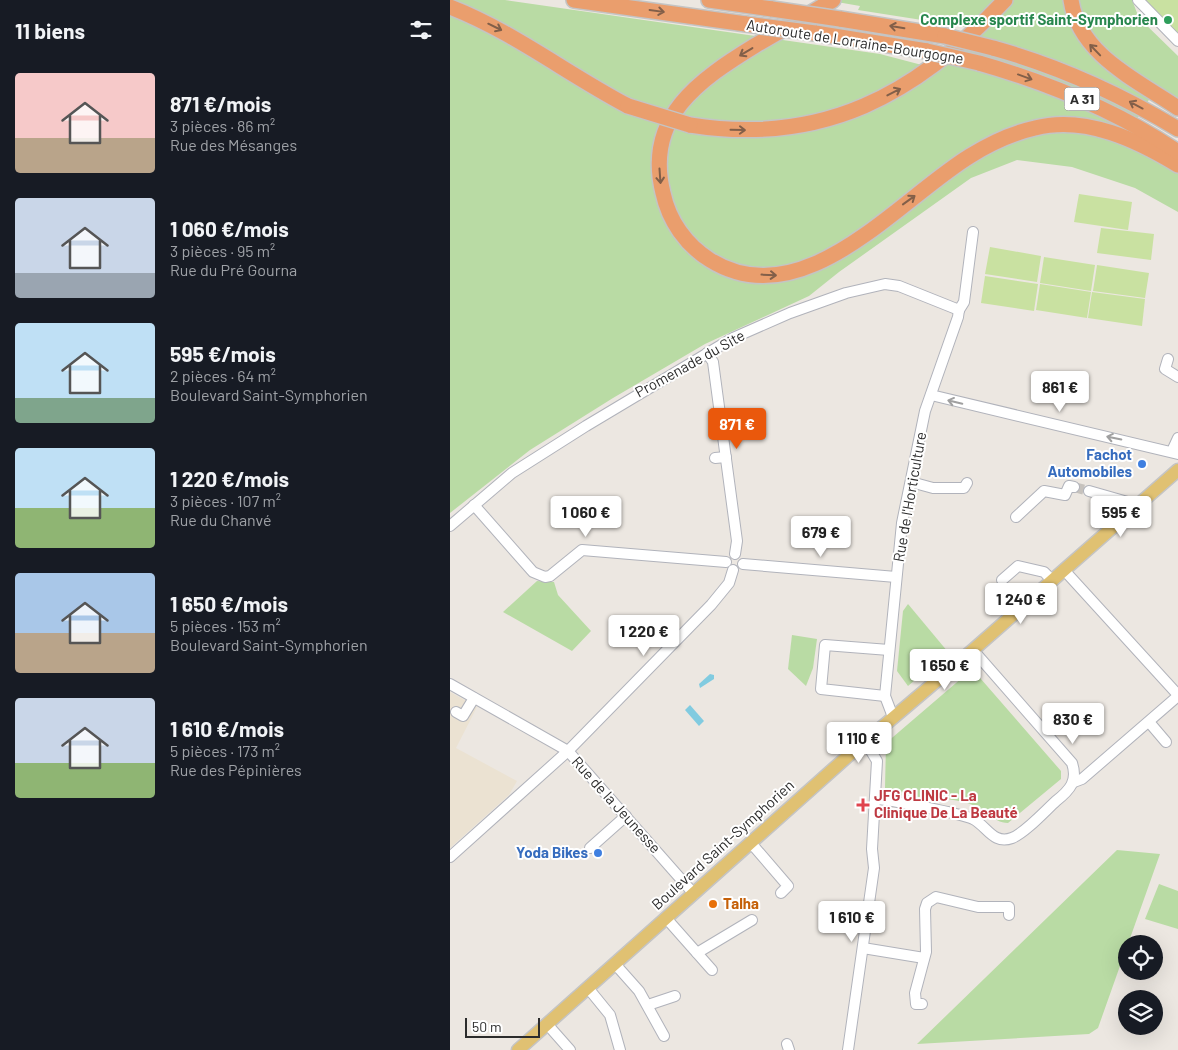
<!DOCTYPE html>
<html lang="fr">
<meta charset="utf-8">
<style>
:root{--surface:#171b24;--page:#20242c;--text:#f1f3f6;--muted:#9ea1a6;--accent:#ea580c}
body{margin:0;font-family:Barlow,sans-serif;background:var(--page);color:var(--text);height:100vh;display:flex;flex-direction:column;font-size:19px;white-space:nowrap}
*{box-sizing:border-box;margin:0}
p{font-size:16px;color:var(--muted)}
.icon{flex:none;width:28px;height:28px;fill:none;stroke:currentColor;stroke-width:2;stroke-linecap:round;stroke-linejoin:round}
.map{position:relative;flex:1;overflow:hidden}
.panel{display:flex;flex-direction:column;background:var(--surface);width:450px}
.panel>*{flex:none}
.fabs{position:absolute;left:668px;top:935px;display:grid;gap:10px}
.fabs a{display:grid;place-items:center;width:45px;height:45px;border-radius:50%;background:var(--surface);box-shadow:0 5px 20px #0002;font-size:25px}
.scale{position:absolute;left:15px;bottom:12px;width:75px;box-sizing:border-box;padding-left:5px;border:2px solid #2c2c2c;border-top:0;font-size:14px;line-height:18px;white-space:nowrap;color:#2c2c2c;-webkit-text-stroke:4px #fff;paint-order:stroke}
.price{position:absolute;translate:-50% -42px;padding:0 11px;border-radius:5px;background:#fff;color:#222;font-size:16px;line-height:32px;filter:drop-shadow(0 1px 2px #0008)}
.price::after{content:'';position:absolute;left:50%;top:30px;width:15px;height:11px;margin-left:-8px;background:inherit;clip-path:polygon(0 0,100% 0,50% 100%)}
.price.selected{background:var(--accent);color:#fff}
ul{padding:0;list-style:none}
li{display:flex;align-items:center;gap:15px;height:125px;padding:0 15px}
li span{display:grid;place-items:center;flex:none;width:140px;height:100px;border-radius:5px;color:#555}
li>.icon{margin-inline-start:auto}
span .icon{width:60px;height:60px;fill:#fffc;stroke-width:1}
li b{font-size:21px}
h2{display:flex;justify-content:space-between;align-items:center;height:60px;padding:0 15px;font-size:21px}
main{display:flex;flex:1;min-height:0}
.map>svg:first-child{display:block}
</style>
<main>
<section class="panel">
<h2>11 biens<svg class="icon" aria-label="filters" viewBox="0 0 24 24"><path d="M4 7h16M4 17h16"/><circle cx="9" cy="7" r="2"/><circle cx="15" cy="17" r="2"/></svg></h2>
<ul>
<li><span style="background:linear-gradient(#f6c9c9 65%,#b9a48a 0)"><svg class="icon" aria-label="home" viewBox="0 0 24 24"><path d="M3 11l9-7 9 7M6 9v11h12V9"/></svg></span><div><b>871 €/mois</b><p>3 pièces · 86 m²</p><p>Rue des Mésanges</p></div></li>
<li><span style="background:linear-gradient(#c9d6e8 75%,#9aa5b1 0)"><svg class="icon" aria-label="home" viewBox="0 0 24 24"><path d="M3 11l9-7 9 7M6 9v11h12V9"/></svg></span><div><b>1 060 €/mois</b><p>3 pièces · 95 m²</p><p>Rue du Pré Gourna</p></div></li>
<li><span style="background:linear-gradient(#bfe0f5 75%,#7fa58c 0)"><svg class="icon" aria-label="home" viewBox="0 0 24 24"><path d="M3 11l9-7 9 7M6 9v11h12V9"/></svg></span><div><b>595 €/mois</b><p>2 pièces · 64 m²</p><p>Boulevard Saint-Symphorien</p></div></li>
<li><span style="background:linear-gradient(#bfe0f5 60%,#8fb573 0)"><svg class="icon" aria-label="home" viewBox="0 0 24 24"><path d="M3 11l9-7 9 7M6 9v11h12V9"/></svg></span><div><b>1 220 €/mois</b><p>3 pièces · 107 m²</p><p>Rue du Chanvé</p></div></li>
<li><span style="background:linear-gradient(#a9c7e8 60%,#b9a48a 0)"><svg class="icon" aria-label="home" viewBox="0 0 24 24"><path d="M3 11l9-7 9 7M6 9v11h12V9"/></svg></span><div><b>1 650 €/mois</b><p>5 pièces · 153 m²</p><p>Boulevard Saint-Symphorien</p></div></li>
<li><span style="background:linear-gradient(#c9d6e8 65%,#8fb573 0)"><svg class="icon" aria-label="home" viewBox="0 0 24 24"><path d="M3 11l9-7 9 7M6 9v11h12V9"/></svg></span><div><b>1 610 €/mois</b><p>5 pièces · 173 m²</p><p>Rue des Pépinières</p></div></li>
</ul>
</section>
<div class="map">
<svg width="728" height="1050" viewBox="0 0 728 1050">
<rect width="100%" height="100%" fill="#ece7e1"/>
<path fill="#ebe2d2" d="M0,692L27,707L6,748L67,781L59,795L0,848Z"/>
<g fill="#b9dba4">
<path d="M0,0H55L430,54L491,70L563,0H682L689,18L728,56V101L702,95L678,133L614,120L539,151C556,145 575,135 593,132C635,123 690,150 728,167V212L685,188L622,167L567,160L521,178L389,272L359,296L255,344L163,398L80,450L0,513Z"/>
<path d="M391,0H549L523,28L408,10L410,6L387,2Z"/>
<path d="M87,581L104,582L108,595L141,631L122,651L53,612Z"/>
<path d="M458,604L498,652L458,686L447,671L453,611Z"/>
<path d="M342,635L367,639L363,668L356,686L338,669Z"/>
<path d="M520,671H524L611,771V779L558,823C543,823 532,806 514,802C490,797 464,797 440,795L435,788L436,743Z"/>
<path d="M667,850L710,854L678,944H676V949L648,1028L639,1034L467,1044Z"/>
<path d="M709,884L728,891V929L695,919Z"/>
</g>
<g fill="#c9e1a1">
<path d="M687,0H728V41Z"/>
<path d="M629,194L682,202L678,230L624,222Z"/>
<path d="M651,228L704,234L701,260L647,253Z"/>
<path d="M540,247L591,256L587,282L535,274Z"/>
<path d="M594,257L645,265L641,291L590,283Z"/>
<path d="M647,265L699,273L695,298L643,291Z"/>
<path d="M535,276L588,284L584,311L531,303Z"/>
<path d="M590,284L641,292L637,318L586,310Z"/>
<path d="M642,292L695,299L692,326L638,318Z"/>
</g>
<g fill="#81cbe0">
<path d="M260,674L264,675V679L250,688L249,684Z"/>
<path d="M240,705L254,721L249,726L235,710Z"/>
</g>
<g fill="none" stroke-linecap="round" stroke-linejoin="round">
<path stroke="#c6c2bd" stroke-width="10" stroke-dasharray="10 5" stroke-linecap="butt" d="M624,487L639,491"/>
<g stroke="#b1b3bb" stroke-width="12">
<g id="minor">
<path d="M688,0L728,41"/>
<path d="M509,310L514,302L523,232"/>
<path d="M257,353L263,362L287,541L285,554"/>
<path d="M718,359L715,369L728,377"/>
<path d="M481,395L728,454"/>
<path d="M722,451L728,438"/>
<path d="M265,458L276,457"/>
<path d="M461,482L483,488H514L517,483"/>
<path d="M639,491L688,505"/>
<path d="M24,505L83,572L95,577L100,576L132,550L276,562"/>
<path d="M566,517L594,491L615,495L619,486L624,487"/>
<path d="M0,526L62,473L136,426L283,338L340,313L396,293L435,284L449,286L509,310"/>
<path d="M293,564L446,577"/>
<path d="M614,570L728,695"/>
<path d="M552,580L568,566L594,572L602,580"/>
<path d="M0,684L118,751L244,894"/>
<path d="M435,696L371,689L375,645L439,650"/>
<path d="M6,712L13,716L24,698"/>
<path d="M443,717L435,696L452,523L475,411L508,317L509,310"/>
<path d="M699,722L716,742"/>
<path d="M624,782L632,779L728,696"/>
<path d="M425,799C438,799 512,814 523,819C537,826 543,845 562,838C575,833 595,811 606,801C620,790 628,781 622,763L523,650"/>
<path d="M301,843L338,886L331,893"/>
<path d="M140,848L176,816"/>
<path d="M0,857L118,751L261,605L279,583L283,570"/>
<path d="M216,918L262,970"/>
<path d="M413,948L474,958"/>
<path d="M247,953L302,920"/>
<path d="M165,964L189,991L214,1036"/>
<path d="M138,988L160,1015L170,1050"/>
<path d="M472,1004H466L465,993L476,952L475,909L477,903L486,897L528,907H559V915"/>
<path d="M198,1005L225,996"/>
<path d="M97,1024L120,1050"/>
<path d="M337,1044L339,1050"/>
<path d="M398,1050L424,868L422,849L427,761L415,741"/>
</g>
</g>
<g stroke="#c4c4c4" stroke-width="15">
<path id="major" d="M68,1050L398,756L523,650L728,470"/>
</g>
<g stroke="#c4c4c4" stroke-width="18">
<g id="highway">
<path d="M124,0L296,24"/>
<path d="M259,0L322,9"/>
<path d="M383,0C358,15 332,30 306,45C249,80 194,117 213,193C219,221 236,245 260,260C353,318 448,200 520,156C539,144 563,133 585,128C635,115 687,140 728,165"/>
<path d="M621,0C629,55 687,80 728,108"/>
<path d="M0,7C64,32 117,74 178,106"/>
<path d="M390,19L495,36"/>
<path d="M365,33L477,51"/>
<path d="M543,48C608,66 670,94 728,129"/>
<path d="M529,63C599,83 667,111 728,152"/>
<path d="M240,125C372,146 467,95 555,0"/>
</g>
</g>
<use href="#minor" stroke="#fff" stroke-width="10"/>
<use href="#major" stroke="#e0c172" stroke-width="12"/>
<use href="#highway" stroke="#ea9e6d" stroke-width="15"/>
<g stroke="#c4c4c4" stroke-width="18" stroke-linecap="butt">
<g id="highway-bridge">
<path d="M322,9L390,19"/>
<path d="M296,24L365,33"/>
<path d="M495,36L543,48"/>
<path d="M477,51L529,63"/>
<path d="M178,106L240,125"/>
</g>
</g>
<use href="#highway-bridge" stroke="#ea9e6d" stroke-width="15"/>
</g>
<defs><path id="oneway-shaft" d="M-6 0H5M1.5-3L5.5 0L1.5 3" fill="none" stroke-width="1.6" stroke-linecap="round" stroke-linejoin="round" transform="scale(1.25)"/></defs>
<g stroke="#825f49">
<use href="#oneway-shaft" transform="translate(207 11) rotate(8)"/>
<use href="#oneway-shaft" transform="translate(45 27) rotate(26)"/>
<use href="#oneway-shaft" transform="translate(447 27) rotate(-171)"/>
<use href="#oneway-shaft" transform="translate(645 50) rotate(-134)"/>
<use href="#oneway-shaft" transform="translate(296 52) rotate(149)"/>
<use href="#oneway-shaft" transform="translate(575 77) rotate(20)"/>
<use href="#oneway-shaft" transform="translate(444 92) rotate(-27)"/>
<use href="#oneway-shaft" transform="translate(686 105) rotate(-152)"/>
<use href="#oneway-shaft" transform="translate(288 130) rotate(1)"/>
<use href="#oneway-shaft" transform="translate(210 176) rotate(86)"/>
<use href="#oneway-shaft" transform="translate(459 200) rotate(-36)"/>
<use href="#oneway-shaft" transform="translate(319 275) rotate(3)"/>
</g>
<g stroke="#a0a0a0">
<use href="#oneway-shaft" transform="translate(505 402) rotate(-167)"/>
<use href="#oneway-shaft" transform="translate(664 438) rotate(-168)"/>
</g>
<circle fill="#2e9e5b" stroke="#fff" stroke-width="2" cx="718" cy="20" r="5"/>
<g fill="#3f7fe0" stroke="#fff" stroke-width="2">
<circle cx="692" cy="464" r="5"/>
<circle cx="148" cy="853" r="5"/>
</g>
<path fill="#e0444e" stroke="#fff" stroke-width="2" d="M410.5 797.5h5v5h5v5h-5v5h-5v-5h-5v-5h5z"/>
<circle fill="#e8710a" stroke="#fff" stroke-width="2" cx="263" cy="904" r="5"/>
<g text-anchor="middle" stroke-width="4" stroke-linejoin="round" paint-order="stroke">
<rect fill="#fff" stroke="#6b6b6b" stroke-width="1" x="614.5" y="87.5" width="35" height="23" rx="4"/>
<g font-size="14" font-weight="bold" fill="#2c2c2c">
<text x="632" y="104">A 31</text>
</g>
<g font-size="15" font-weight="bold" fill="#27864d" stroke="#fff" text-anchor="end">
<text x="708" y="25">Complexe sportif Saint-Symphorien</text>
</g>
<g font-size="15" fill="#2c2c2c" stroke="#fff">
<text transform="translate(405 42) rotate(9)" y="5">Autoroute de Lorraine-Bourgogne</text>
<text transform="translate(240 364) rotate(-29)" y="5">Promenade du Site</text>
<text transform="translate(460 497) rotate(-80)" y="5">Rue de l'Horticulture</text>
<text transform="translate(166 805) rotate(48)" y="5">Rue de la Jeunesse</text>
<text transform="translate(273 845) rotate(-42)" y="5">Boulevard Saint-Symphorien</text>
</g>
<g font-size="15" font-weight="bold" fill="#366cbe" stroke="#fff" text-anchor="end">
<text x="682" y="460">Fachot<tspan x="682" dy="17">Automobiles</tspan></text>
<text x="138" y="858">Yoda Bikes</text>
</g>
<g font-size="15" font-weight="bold" fill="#be3a42" stroke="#fff" text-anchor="start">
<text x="424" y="801">JFG CLINIC - La<tspan x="424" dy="17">Clinique De La Beauté</tspan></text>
</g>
<g font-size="15" font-weight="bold" fill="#c56008" stroke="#fff" text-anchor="start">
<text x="273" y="909">Talha</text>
</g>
</g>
</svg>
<div class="fabs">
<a><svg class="icon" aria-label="locate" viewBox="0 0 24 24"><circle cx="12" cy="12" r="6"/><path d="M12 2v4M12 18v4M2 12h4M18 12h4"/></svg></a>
<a><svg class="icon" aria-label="layers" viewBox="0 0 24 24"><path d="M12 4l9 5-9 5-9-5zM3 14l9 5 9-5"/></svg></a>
</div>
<div class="scale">50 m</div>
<b class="price" style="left:610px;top:413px">861 €</b>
<b class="price selected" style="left:287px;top:450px">871 €</b>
<b class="price" style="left:136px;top:538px">1 060 €</b>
<b class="price" style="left:671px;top:538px">595 €</b>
<b class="price" style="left:371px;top:558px">679 €</b>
<b class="price" style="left:571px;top:625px">1 240 €</b>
<b class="price" style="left:194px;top:657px">1 220 €</b>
<b class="price" style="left:495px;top:691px">1 650 €</b>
<b class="price" style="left:623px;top:745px">830 €</b>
<b class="price" style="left:409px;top:764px">1 110 €</b>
<b class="price" style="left:402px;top:943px">1 610 €</b>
</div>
</main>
